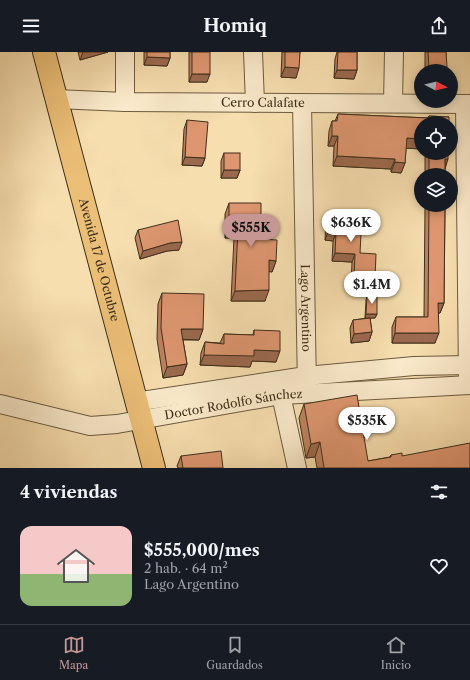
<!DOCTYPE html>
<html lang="es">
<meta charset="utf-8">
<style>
:root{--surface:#171b24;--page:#242831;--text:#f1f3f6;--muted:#9ea1a6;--line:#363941;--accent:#c59692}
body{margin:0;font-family:"Libre Caslon Text",serif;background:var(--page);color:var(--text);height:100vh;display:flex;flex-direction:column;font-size:15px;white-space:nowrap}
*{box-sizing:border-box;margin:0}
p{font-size:13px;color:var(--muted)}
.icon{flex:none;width:22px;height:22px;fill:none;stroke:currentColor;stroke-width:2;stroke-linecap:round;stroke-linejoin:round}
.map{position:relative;height:416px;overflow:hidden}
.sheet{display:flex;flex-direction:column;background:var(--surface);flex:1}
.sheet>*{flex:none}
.needle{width:26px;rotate:97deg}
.tools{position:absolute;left:414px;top:12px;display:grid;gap:8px}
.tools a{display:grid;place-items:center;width:44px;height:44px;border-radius:50%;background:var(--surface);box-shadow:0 2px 10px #0003;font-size:20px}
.price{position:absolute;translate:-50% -34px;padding:0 9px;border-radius:14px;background:#fff;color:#222;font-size:13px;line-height:26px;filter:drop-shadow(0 1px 2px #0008)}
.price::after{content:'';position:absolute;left:50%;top:24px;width:12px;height:9px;margin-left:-6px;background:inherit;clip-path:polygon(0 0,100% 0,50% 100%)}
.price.current{background:var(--accent);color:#111}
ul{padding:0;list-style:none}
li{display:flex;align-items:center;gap:12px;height:100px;padding:0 20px}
li span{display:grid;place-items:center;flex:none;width:112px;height:80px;border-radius:12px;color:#555}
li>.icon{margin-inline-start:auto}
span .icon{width:48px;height:48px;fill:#fffc;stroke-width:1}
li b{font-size:17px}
h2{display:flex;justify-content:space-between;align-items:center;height:48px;padding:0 20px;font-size:17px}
header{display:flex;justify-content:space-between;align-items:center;height:52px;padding:0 20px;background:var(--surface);font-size:18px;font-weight:700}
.tabs{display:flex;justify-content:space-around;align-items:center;height:56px;border-top:1px solid var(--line);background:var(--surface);font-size:11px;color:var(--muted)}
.tabs a{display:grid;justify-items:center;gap:2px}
.tabs .current{color:var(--accent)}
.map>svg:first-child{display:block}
</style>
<header><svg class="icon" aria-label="menu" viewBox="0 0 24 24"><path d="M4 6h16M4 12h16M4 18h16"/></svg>Homiq<svg class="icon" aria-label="share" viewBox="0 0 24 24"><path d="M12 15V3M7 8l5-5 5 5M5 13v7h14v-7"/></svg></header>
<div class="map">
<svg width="470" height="416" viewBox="0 0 470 416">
<rect width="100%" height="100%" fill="#f7deaf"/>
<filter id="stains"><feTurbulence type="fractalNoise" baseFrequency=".005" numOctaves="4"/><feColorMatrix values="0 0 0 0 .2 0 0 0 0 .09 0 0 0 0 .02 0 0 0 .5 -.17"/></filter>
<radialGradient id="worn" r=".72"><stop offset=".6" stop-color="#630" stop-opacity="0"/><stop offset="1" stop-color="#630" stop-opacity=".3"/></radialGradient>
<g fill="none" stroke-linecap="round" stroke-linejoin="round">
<g stroke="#6c5b3f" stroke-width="20">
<g id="minor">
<path d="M253,0L255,51"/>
<path id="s1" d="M56,47L125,50L470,52"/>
<path d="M125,50V0"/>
<path id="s2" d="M302,51L307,336"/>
<path d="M393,51L394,0"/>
<path d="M465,52L468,325"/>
<path d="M281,343L297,416"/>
<path d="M135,350L306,324L414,314L470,313"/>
<path id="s3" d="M0,352L90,374L117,372L281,343L470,333"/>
</g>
</g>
<g stroke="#3e2f1a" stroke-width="24">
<g id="major">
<path id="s4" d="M44,0L154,416"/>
</g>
</g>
<use href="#minor" stroke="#faeacb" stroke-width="18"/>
<use href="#major" stroke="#ecbf78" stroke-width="22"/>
</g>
<g fill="#be815f" stroke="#3e2f1a">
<path d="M78,0H108L80,8Z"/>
<path d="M144,0H170V6L167,14L144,13Z"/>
<path d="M189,0H192L207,30H189Z"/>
<path d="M282,0H300L296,26L281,25Z"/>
<path d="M337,0H357V18L354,27L334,26L335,7Z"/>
<rect x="425" y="0" width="21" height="19"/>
<path d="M338,62L428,66L429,64L449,65L421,71V97L406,96L405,111L401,121L391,120V117L333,114L334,94H328L329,79L332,69H335Z"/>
<path d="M187,68L205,106L202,114L182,113L184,77Z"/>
<path d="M224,101L240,118L237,126H221V109Z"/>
<path d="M425,101H448L445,115V123H425Z"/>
<path d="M229,151L261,187L276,209L272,220L269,219L265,249H231L234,186H225V162Z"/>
<path d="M425,153H445L444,251L440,261H438L435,291H392V275L396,265H424Z"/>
<path d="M329,159L355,181L360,201L372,235L351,233L352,210L332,209L333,189L325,188L326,167Z"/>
<path d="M138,178L179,198L167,199L140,207L135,186Z"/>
<path d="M162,241L203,277L199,288H183L187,312L183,323L163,326L157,287L158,252Z"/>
<path d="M367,244L377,262L375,266H370L372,280L369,289L351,291L350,276L353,268L369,266H365L366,248Z"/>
<path d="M254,278L276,310L252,309L250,315L200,313L201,301L205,290L220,291L224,282L253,283Z"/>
<path d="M304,352L368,409L390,405L391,403L402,404L470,416H317L315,405L306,406L299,366Z"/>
<path d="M181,404L223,416H178L177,414Z"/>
</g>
<g fill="#9b694e" stroke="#3e2f1a">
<path d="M83,0H108L80,8Z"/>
<path d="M147,5L170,6L167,14L144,13Z"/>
<path d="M285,15L299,16L296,26L281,25Z"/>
<path d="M447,15L446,19H427L429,16Z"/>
<path d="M337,18H357L354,27L334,26Z"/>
<path d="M192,22H210L207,30H189Z"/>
<path d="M332,84H338L334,94H328Z"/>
<path d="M407,86L421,87V97L403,96Z"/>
<path d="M337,104L395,107L391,117L333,114Z"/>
<path d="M185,105L205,106L202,114L182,113Z"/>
<path d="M445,107H448L445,117Z"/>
<path d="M395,110L405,111L401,121L391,120Z"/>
<path d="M224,118H240L237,126H221Z"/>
<path d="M229,175L238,176L234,186H225Z"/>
<path d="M328,180L336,181L333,189L325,188Z"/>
<path d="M182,190L179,198L167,199L140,207L143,199L170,191Z"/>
<path d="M335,201L355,202L352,210L332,209Z"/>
<path d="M269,208L276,209L272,220L265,219Z"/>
<path d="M354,225L375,226L372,235L351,233Z"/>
<path d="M269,238L265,249H231L235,239Z"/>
<path d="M438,251H444L440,261H435Z"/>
<path d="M366,262H377L375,266H365Z"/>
<path d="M181,277H203L199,288L178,287Z"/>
<path d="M372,280L369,289L351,291L354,282Z"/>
<path d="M395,281H439L435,291H392Z"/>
<path d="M254,298L280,299L276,310L252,309L250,315L200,313L204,303Z"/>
<path d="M187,312L183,323L163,326L167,315Z"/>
<path d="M320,390L315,405L306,406L311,392Z"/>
</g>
<g fill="#dd966f" stroke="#3e2f1a">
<path d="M147,0H170V6L147,5Z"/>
<rect x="192" y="0" width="18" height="22"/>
<path d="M285,0H300L299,16L285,15Z"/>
<path d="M338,0H357V18H337Z"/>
<path d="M428,0H446L447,15L429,16Z"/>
<path d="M338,62L429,66V64L449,65V71H421V87L407,86L405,111L395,110V107L337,104L338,84H332V69H337Z"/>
<path d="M187,68L208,70L205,106L185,105Z"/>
<rect x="224" y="101" width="16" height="17"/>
<path d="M429,101H448V107H445V123H429Z"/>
<path d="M229,151H261V187L277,188L276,209L269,208V238L235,239L238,176L229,175Z"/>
<path d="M429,153H445L444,251H438L439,281H395L396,265H428Z"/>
<path d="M329,159L355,160V181L361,182L360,201L376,202L375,226L354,225L355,202L335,201L336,181L328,180Z"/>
<path d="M178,168L182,190L170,191L143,199L138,178Z"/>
<path d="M162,241L204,242L203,277H181L187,312L167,315L161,276Z"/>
<path d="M367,244L377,245V262H366Z"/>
<path d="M370,266L372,280L354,282L353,268Z"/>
<path d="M254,278L280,279V299L254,298V304L204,303L205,290L224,292V282L254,283Z"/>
<path d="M357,343L368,409L391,405V403L402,401V404L470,391V416H324L320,390L311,392L304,352Z"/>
<path d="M221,399L223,416H183L181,404Z"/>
</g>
<g text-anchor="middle" stroke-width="3" stroke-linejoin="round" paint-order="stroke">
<g font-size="12" fill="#3e2f1a" stroke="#faeacb">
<text dy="4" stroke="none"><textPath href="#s1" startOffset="207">Cerro Calafate</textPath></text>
<text dy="4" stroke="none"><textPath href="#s4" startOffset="215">Avenida 17 de Octubre</textPath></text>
<text dy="4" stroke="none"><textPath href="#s2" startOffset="205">Lago Argentino</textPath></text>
<text dy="4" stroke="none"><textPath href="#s3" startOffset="238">Doctor Rodolfo Sánchez</textPath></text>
</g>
</g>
<rect width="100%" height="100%" filter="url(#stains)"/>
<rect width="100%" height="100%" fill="url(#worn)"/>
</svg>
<div class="tools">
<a><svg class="needle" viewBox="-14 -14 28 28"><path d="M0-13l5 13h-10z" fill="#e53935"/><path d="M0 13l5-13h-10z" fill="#9ea1a6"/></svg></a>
<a><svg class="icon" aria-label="locate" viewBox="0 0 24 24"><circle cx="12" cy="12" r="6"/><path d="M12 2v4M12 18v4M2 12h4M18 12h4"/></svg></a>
<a><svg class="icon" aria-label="layers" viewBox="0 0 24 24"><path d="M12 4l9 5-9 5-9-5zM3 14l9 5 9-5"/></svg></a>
</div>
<b class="price" style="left:351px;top:191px">$636K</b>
<b class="price current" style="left:251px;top:196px">$555K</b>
<b class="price" style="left:372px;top:253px">$1.4M</b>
<b class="price" style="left:367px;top:389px">$535K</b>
</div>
<section class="sheet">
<h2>4 viviendas<svg class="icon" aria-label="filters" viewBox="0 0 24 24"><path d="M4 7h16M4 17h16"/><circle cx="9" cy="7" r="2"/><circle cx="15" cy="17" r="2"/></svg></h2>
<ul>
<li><span style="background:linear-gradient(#f6c9c9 60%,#8fb573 0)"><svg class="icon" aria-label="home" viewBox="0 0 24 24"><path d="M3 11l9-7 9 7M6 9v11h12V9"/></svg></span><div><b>$555,000/mes</b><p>2 hab. · 64 m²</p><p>Lago Argentino</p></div><svg class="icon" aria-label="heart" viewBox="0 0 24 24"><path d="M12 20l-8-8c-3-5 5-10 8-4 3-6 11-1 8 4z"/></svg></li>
</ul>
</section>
<nav class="tabs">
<a class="current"><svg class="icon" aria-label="map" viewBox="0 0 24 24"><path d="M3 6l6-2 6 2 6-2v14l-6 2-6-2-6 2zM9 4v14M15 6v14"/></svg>Mapa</a>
<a><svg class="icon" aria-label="saved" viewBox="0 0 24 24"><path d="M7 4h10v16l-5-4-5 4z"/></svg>Guardados</a>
<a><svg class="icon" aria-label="home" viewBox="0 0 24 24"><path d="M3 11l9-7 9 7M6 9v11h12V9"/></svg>Inicio</a>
</nav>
